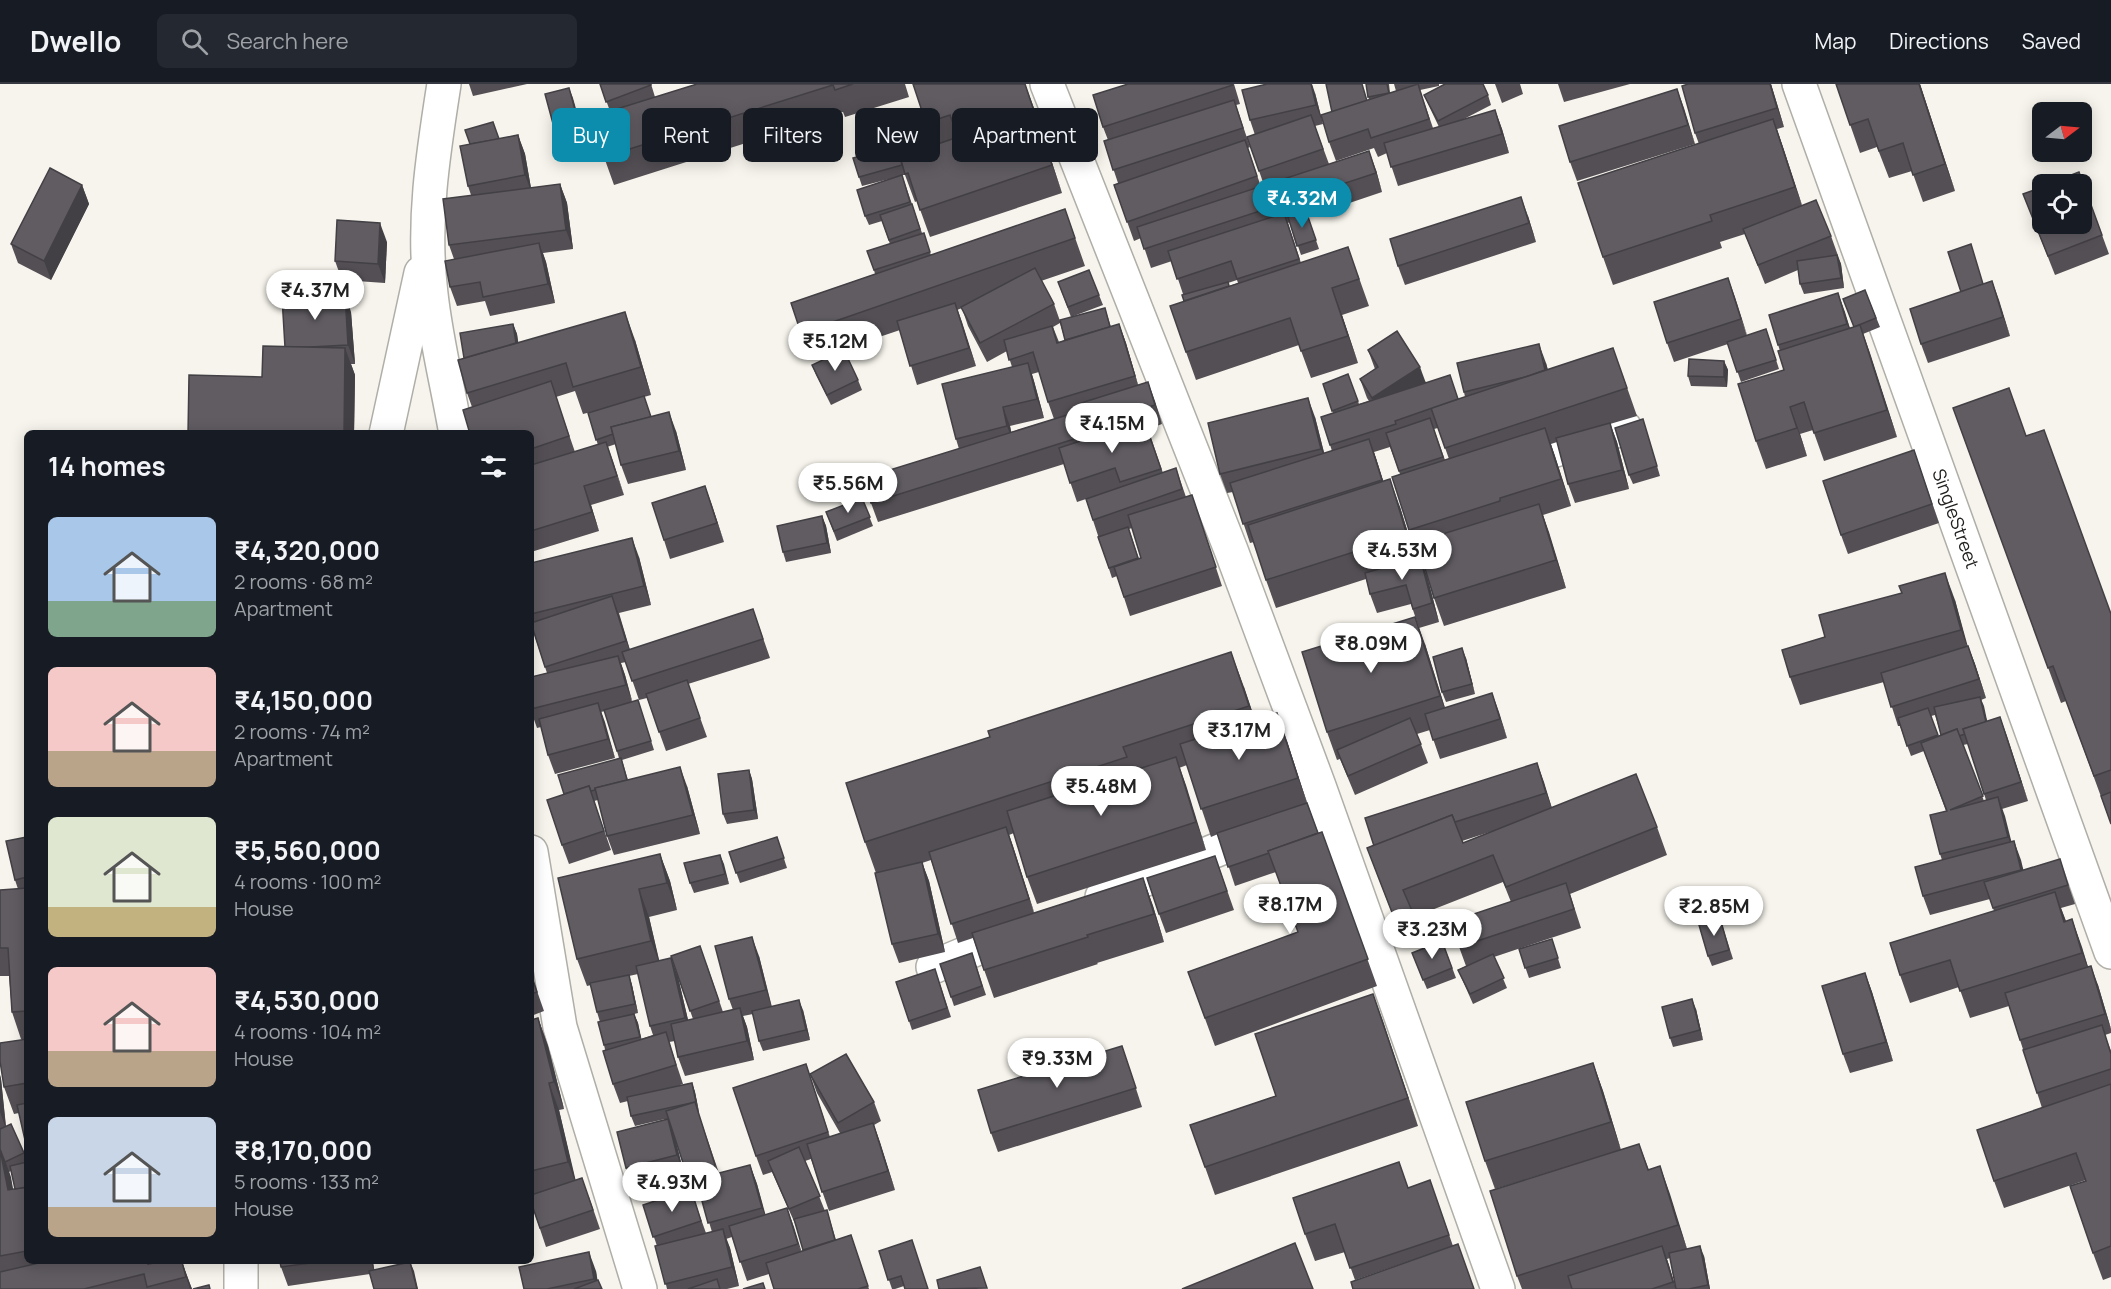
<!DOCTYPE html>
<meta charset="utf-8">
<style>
:root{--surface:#171b24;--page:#242831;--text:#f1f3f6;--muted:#9ea1a6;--line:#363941;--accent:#0c8dad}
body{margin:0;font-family:Manrope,sans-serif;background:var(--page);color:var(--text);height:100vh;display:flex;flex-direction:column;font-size:22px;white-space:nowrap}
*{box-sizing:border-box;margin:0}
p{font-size:20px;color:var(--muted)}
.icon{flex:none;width:33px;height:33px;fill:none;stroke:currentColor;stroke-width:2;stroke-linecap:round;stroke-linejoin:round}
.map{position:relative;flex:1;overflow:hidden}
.sheet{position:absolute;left:24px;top:346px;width:510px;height:834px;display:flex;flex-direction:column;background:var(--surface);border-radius:9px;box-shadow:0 3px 15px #0003}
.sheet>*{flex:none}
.guide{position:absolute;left:552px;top:24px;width:570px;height:54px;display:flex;gap:12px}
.needle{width:39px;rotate:74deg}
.buttons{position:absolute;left:2032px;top:18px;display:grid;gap:12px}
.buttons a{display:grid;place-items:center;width:60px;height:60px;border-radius:9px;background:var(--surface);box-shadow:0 3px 15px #0003;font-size:30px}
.price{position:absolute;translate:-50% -51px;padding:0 14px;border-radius:21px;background:#fff;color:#222;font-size:20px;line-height:39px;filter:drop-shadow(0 2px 3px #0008)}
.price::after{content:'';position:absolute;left:50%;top:36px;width:18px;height:14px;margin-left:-9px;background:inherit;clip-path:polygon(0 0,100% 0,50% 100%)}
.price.selected{background:var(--accent);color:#fff}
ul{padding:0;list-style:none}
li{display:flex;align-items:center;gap:18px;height:150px;padding:0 24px}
li span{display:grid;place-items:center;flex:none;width:168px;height:120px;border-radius:9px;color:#555}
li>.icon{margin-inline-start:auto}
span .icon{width:72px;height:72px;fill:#fffc;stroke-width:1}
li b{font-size:26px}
h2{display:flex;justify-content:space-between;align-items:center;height:72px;padding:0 24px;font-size:26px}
.tag{padding:0 21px;border-radius:9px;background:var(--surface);box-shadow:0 3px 15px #0003;font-size:21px;line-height:54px}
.tag.selected{background:var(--accent);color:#fff}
header{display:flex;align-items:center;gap:36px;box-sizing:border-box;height:84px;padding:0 30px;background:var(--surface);border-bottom:2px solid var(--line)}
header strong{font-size:28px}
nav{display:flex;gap:33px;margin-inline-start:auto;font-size:21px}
.search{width:420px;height:54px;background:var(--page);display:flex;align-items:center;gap:15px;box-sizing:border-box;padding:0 21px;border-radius:9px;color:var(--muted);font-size:22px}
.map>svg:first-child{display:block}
</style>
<header>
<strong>Dwello</strong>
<div class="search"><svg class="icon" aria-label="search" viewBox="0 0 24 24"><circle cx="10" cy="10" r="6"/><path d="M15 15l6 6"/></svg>Search here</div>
<nav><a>Map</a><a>Directions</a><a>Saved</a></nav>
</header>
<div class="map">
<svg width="2111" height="1205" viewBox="0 0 2111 1205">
<rect width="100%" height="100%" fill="#f6f4ec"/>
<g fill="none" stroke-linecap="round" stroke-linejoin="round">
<g stroke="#afaea7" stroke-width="36">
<g id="minor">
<path d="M444,0C433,70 422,139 431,210C436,256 448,303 456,350"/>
<path d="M1047,0L1231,466L1319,702L1498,1205"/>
<path id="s1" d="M1799,0L2111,868"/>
<path d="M386,350L421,189"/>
<path d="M1511,380L1625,344"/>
<path d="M531,768L560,943L640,1205"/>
<path d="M1102,813L1263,747"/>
<path d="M933,883L1019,847"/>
<path d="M241,1178V1205"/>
</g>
</g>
<use href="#minor" stroke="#fff" stroke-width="33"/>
</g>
<g fill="#534f54" fill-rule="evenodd">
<path d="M469,0H527L473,12Z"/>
<path d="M600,0H651L655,13L697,0H905L909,13L845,33L843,28L614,101L604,73L610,27Z"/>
<path d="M913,0L1034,24L1062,109L930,153L917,117L915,118L905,91H902L922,149L931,171L1065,125L1085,182L1041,197L1054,220L1060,237L1105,224L1111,243L1119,240L1126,259L1138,301L1148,298L1162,340L1148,345L1163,389L1176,384L1186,413L1192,411L1222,502L1130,532L1117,492L1112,494L1086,415L1077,418L1064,380L878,438L871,419L959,365L956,355L1012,283L1007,267L987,278L968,242L962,224L957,226L976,282L917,301L900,246L811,276L791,219L875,190L874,186L890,160L882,137L869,141L865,132L901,92L862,102L859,93L905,72L934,61ZM1060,239L1065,256L1059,258L1053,243ZM1039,288L1048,318L1054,335L1011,348L1010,342L1044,334L1032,290ZM1084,328L1092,353L1089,354L1080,329ZM1132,444L1141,474L1139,475L1129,445Z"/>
<path d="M1234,0L1240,20L1236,21L1250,63L1248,64L1261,103L1264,101L1247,53L1255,51L1250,36L1315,9L1323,40L1315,42L1329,80L1376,86L1382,108L1308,133L1319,165L1301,171L1290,138L1288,139L1301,179L1358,191L1369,222L1342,231L1358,279L1311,294L1299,261L1196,296L1186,268L1183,210L1172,177L1151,184L1141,154L1134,157L1114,101L1118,99L1104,57L1108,56L1103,43ZM1237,196L1238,199L1229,202L1228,199Z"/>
<path d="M1366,0H1389L1390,9L1396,7L1394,0H1439V2L1420,6L1433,44L1439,43L1428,20L1424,11H1488L1491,21L1462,36L1495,26L1502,45L1509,69L1398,102L1387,69L1378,73L1374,64L1336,77L1329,58L1368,16H1369Z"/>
<path d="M1495,0H1520L1523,10L1502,19Z"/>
<path d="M1558,0H1630L1564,18Z"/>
<path d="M1688,0H1771L1784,43L1777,45L1802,122L1831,152L1841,180L1844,204L1804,210L1800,200L1798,186L1765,200L1745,150L1720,158L1722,164L1613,201L1603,173L1699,60L1695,49Z"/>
<path d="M1836,0H1920L1955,107L1923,118L1912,87L1889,94L1877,63L1860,69Z"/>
<path d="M569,4L583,50L558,56L555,47Z"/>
<path d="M1677,5L1695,60L1577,97L1570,78Z"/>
<path d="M518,51L525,70L531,104L560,100L567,119L573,165L543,169L546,178L555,219L490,232L485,217L457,222L450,203L454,175L449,161L471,111L468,102L499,55Z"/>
<path d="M2079,88L2109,170L2055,191L2023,110Z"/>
<path d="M82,101L89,120L51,196L18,179L11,160Z"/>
<path d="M1528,132L1536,158L1405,201L1398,182Z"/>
<path d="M387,158L385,199L342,196L335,177Z"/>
<path d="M1089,186L1103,221L1071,233L1058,198Z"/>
<path d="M1728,194L1747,252L1766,245L1779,285L1741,298L1728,260L1674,278L1667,259Z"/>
<path d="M1992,197L2010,252L1928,279L1921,260L1984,200Z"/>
<path d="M1865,206L1880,243L1863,250L1897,353L1824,377L1813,346L1800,350L1807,372L1766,385L1756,357L1784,286L1780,267L1769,231L1838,209L1850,244L1854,243Z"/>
<path d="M351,228L355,280H351L355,291L354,350H188L262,293L285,263Z"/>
<path d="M513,240L517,250L518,259L635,256L651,311L644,313L651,333L676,347L686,386L628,400L621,381L616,360L607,363L624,411L591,421L599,447L531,468V350L472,323L467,309L464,274ZM575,307L583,330L610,323L588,329L598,361L575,368L556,313Z"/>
<path d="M1368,266L1426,298L1459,315L1465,313L1464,308L1546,279L1548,286L1623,292L1637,332L1610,340L1617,358L1629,405L1575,419L1568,400L1557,358L1551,360L1571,422L1543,431L1566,504L1444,542L1434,514L1421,472L1419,473L1409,446L1400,390L1390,363L1374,368L1383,397L1400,423L1416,475L1420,473L1427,492L1439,538L1419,544L1411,520L1377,529L1370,510L1366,495L1276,524L1266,496L1254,458L1250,459L1233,408L1227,409L1220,390L1315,333L1324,369L1332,367L1321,333L1333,329L1323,300L1348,290L1359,320L1369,317L1367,314L1360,295L1375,285ZM1438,344L1449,375L1445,376L1434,345Z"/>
<path d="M1724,277L1728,286L1727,303L1691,302L1688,292Z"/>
<path d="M812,281L858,296L862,306L831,321L816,291Z"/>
<path d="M1953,324L2027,352L2111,530V740L2066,617L2061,619Z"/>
<path d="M1643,335L1660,392L1633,400L1629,391Z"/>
<path d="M1914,366L1939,439L1848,470L1841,451Z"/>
<path d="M705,402L724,458L670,475L664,456Z"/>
<path d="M862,414L873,442L837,457L826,428Z"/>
<path d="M822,432L826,442L831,469L786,478L783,468Z"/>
<path d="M639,473L651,521L619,529L630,566L753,525L770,574L688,600L707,653L666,667L647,614L639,616L626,578L621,579L625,591L632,618L638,616L654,666L622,676L628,696L687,702L700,750L614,771L607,752L598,716L594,717L611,766L569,780L562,761L564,710L619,674L605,627L601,628L615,674L555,690L548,671L541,643L537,644L531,627V593L547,589L534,550L531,551V479Z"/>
<path d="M1955,516L1967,562H1968L1975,580L1986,614L1981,616L1987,637L2000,633L2028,717L2002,725L2011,758L2014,757L2023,786L2066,794L2075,820L2061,824L2066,837L2072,835L2088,883L2098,901L2111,945V949L2105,951L2111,967V1193L2103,1196L2093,1169L2086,1096L2004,1124L1994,1097L2042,1024L2009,922L1970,934L1959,903L1910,919L1900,891L1994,827L1990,815L1930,831L1923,812L1942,776L1940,770L1946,727L1924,667L1911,672L1900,642H1898L1884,598L1800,621L1790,593ZM1935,631L1941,651L1938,652L1931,632ZM1968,660L1986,716L1984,717L1963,661Z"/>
<path d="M1425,560L1445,624L1492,609L1507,654L1440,675L1430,646L1417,650L1428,679L1355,711L1340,675L1337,676L1327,648Z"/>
<path d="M1466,574L1475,610L1446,618L1442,608Z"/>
<path d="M1244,603L1255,636L1287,657L1307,719L1318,749L1322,748L1377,902L1215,962L1188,888L1298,848L1276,788L1235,802L1218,750L1211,753L1187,681L1179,684L1206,766L1037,820L1027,793L1014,749L1009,751L1034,829L1143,794L1153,822L1164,858L1097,879L1098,880L994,914L973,854L958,859L931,776L922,779L929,797L945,868L899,879L892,860L876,789L865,758Z"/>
<path d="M1537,679L1552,724L1657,743L1667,771L1570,810L1581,844L1494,873L1507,904L1473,920L1458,886L1466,882L1450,838L1511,818L1503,798L1414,833L1423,856L1405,863L1367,764ZM1496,746L1463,759L1462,757Z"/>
<path d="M749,686L752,695L758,735L727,740L723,730Z"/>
<path d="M27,753V955H21L12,928L9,892H0V806L18,805L15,796Z"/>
<path d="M777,753L787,784L740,799L729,768Z"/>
<path d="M660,770L670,797L677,826L649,833L659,877L671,874L678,893L688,936L693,935L671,872L707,881L723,928L733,926L729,915L759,872L772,923L803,926L810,956L763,967L759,957L753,930L743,932L747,943L754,976L685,992L678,973L675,957L669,958L683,1000L677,1002L692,999L695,1008L699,1028H698L719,1089L750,1081L757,1100L765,1131L787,1124L801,1168L804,1167L797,1144L772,1088L763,1091L756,1072L806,980L830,1053L840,1049L817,1009L810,990L874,1018L881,1037L874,1041L895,1106L829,1127L811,1075L805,1077L825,1127L827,1126L836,1156L851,1151L869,1205H774L769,1190L747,1197L732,1153L726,1155L730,1164L739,1202L727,1205H667L657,1162L643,1121L697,1124L706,1149L712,1148L700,1108L694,1110L669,1034L668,1035L675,1054L684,1090L633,1103L626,1084L665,1035L635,1042L631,1032L628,1017L620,1019L613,1000L604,961L600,938L597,928L591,901L587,902L577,875ZM638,890L650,942L653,951L641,955L638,939L634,930L638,929L632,901L629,892Z"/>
<path d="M720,771L729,800L694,809L690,799Z"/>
<path d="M1215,772L1234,826L1166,849L1159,830Z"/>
<path d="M1720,834L1733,875L1712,882L1708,872Z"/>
<path d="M1552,855L1561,884L1529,894L1519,865Z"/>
<path d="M1442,857L1456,894L1427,905L1416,879Z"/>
<path d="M972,869L986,911L954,922L940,880Z"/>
<path d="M1865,889L1872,908L1893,977L1850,989L1843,970Z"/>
<path d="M531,890L544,927L531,932Z"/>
<path d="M938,894L951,933L912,946L909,937Z"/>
<path d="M1373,910L1418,1042L1215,1111L1190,1041L1276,1012Z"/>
<path d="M1696,925L1703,956L1673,963L1670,954Z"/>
<path d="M538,934L548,962L564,1025L559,1026L575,1096L589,1113L600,1145L546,1163L531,1118V936Z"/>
<path d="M27,955V1062L19,1029L14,1030L4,1003Z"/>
<path d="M1122,962L1142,1023L998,1068L991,1049Z"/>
<path d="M1593,979L1603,1007L1621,1066L1495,1105L1485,1077Z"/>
<path d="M0,991L1,995L6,1042L24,1069L27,1076V1178H153H151V1179L182,1178L192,1205H0ZM11,1087L15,1105L13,1106L9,1088Z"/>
<path d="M1639,1060L1649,1086L1660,1082L1687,1165L1704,1172L1710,1205H1676L1670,1174L1667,1175L1676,1205H1522L1517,1192Z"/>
<path d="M1399,1078L1408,1104L1430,1096L1453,1162L1355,1196L1345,1168L1315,1177L1305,1150Z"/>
<path d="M912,1156L904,1202L895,1205H892L879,1167Z"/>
<path d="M280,1178H373L374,1186L414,1187L370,1190L288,1202L281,1183Z"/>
<path d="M596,1187L597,1196L602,1205H524Z"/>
</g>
<g fill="#434045">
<path d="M1025,0L1034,24L1062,109L1052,81Z"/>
<path d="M1311,0H1312L1315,9L1323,40L1316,21Z"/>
<path d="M1770,0H1771L1784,43L1777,24Z"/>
<path d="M1919,0H1920L1955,107L1945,80Z"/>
<path d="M569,4L573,14L583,50L579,40Z"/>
<path d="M1677,5L1684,24L1695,60L1688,41Z"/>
<path d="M1495,26L1502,45L1509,69L1502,50Z"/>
<path d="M1773,35L1783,63L1805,130L1795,103Z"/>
<path d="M518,51L525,70L532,110L525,91Z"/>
<path d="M1369,67L1376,86L1382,108L1376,89Z"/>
<path d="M560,100L567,119L573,165L566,146Z"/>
<path d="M82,101L89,120L51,196L44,177Z"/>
<path d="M1521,113L1528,132L1536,158L1529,139Z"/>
<path d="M380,139L387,158L385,199L378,180Z"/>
<path d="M539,159L546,178L555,219L548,200Z"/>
<path d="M1837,171L1841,180L1844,204L1841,194Z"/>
<path d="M1728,194L1735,213L1748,254L1741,235Z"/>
<path d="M1992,197L1999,216L2010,252L2003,233Z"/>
<path d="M1332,204L1342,231L1358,279L1348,252Z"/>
<path d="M345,209L351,228L355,280L348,261Z"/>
<path d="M1838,209L1845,228L1854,259L1847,240Z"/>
<path d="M955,219L962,238L976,282L969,264Z"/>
<path d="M625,228L635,256L651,311L641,283Z"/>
<path d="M513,240L517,250L521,277L517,267Z"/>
<path d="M1119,240L1126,259L1141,311L1135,292Z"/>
<path d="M1860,241L1870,269L1897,353L1887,326Z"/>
<path d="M1539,260L1546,279L1553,307L1546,288Z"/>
<path d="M345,264L355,291L354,350H344Z"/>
<path d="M1724,277L1728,286L1727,303L1724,293Z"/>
<path d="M1028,279L1034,297L1044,334L1037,315Z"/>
<path d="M1420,283L1427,302L1379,333L1372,314Z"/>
<path d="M1148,298L1155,317L1162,340L1155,321Z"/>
<path d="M1308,314L1315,333L1328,384L1321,365Z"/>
<path d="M1003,323L1010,342L1014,361L1007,342Z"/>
<path d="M1790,323L1800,350L1807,372L1797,344Z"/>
<path d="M669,328L676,347L686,386L679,367Z"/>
<path d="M1610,339L1617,358L1629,405L1622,386Z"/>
<path d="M1545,344L1555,372L1571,422L1561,395Z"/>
<path d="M1369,355L1376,374L1389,415L1382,396Z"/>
<path d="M606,358L613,377L624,411L617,392Z"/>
<path d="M1390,395L1400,423L1417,478L1407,451Z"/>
<path d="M584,402L591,421L599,447L592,428Z"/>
<path d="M705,402L712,421L724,458L717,439Z"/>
<path d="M1539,420L1549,448L1566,504L1556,476Z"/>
<path d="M822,432L826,442L831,469L827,459Z"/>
<path d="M632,454L639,473L651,521L644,502Z"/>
<path d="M1420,473L1427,492L1439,538L1432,519Z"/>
<path d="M1945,489L1955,516L1971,574L1961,546Z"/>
<path d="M612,512L619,531L633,576L626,557Z"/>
<path d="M1415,533L1425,560L1450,640L1440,612Z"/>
<path d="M1968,562L1975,580L1986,614L1979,595Z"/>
<path d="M1462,564L1466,574L1475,610L1472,600Z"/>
<path d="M1231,568L1244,603L1262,657L1249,622Z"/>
<path d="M618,572L625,591L633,620L626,601Z"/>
<path d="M1492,609L1499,628L1507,654L1500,635Z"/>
<path d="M1980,613L1984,622L1991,655L1988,645Z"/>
<path d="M598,619L605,638L615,674L608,655Z"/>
<path d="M1277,629L1287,657L1308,722L1298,694Z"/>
<path d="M2000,633L2007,652L2028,717L2021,698Z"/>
<path d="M1176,673L1186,701L1206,766L1196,738Z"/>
<path d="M1537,679L1544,698L1553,728L1546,709Z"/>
<path d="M680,683L687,702L700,750L693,731Z"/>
<path d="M749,686L752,695L758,735L754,726Z"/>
<path d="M1998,713L2005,732L2015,772L2008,753Z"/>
<path d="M1006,743L1013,762L1036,834L1029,815Z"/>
<path d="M2014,757L2021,776L2028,805L2021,786Z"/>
<path d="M660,770L670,797L677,826L667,799Z"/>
<path d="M720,771L724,780L729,800L725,790Z"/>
<path d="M922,778L929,797L945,868L938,850Z"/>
<path d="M1143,794L1153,822L1164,858L1154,830Z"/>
<path d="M639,805L649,833L661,884L651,857Z"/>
<path d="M2055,808L2065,835L2074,865L2064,838Z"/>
<path d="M2072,835L2082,863L2092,896L2082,869Z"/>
<path d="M752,853L759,872L772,925L766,906Z"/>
<path d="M671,874L678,893L692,953L685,934Z"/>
<path d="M2091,882L2098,901L2111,945L2105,930Z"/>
<path d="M1865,889L1872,908L1893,977L1886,958Z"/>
<path d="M629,891L632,901L638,929L635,920Z"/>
<path d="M1373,910L1383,937L1418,1042L1408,1014Z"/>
<path d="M1692,915L1696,925L1703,956L1700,946Z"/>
<path d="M799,916L803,926L810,956L806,946Z"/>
<path d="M740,924L747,943L754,976L747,957Z"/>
<path d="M634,930L638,939L643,962L640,953Z"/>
<path d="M538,934L548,962L564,1025L554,998Z"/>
<path d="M1593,979L1603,1007L1621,1066L1611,1038Z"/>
<path d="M0,991L1,995L6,1045L0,1028Z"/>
<path d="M549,999L559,1026L578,1106L568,1078Z"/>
<path d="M692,999L695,1008L699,1028L696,1018Z"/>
<path d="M668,1035L675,1054L684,1090L677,1071Z"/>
<path d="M873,1039L880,1058L895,1106L888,1087Z"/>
<path d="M1,1065L11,1093L18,1134L8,1106Z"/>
<path d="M750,1081L757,1100L769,1143L762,1124Z"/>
<path d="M1660,1082L1670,1110L1688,1168L1678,1141Z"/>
<path d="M787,1124L794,1143L805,1179L798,1160Z"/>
<path d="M723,1145L730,1164L739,1202L732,1183Z"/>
<path d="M1662,1162L1669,1181L1676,1205L1673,1198Z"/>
<path d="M1700,1162L1704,1172L1710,1205H1709L1708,1201Z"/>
<path d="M589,1168L596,1187L599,1205H598L594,1195Z"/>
<path d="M182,1178L190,1200L192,1205H190L186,1193Z"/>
<path d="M371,1178H373L375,1190Z"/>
<path d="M410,1178L414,1187L418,1205H417Z"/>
</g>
<g fill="#605c62" stroke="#434045" stroke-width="1.5">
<path d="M600,0H651V1L606,18Z"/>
<path d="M697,0H853L835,6L833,1L604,73L591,33Z"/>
<path d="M913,0H1025L1052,81L920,126L908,89L905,90L900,73L958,53L950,31L926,39Z"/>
<path d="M1128,0H1233V1L1103,43L1093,11Z"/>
<path d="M1267,0H1311L1316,21L1250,36L1242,6Z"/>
<path d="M1326,0H1362L1367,17L1332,28Z"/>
<path d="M1366,0H1387L1389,9L1368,13Z"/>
<path d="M1418,0L1429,35L1371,54L1368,45L1329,58L1321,31Z"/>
<path d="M1445,0H1483L1488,11L1438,37L1424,11Z"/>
<path d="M1688,0H1770L1777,24L1695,49L1682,2Z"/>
<path d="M1836,0H1919L1945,80L1913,91L1903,59L1879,67L1868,35L1850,41Z"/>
<path d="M569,4L579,40L555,47L545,10Z"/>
<path d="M1677,5L1688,41L1570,78L1559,42Z"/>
<path d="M1234,16L1243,44L1113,86L1104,57Z"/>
<path d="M1495,26L1502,50L1391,83L1384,59Z"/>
<path d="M1311,31L1323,65L1259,87L1247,53Z"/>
<path d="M1773,35L1795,103L1710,131L1712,137L1603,173L1578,99Z"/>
<path d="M493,38L499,55L470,60L465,46Z"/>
<path d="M518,51L525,91L468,102L460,62Z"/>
<path d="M1245,56L1257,92L1127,138L1114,101Z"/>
<path d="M901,61L904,72L900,73L902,81L859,93L853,74Z"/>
<path d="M1369,67L1376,89L1144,165L1137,143Z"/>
<path d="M50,84L82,101L44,177L11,160Z"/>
<path d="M2079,88L2102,151L2048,172L2023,110L2043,103V140H2082V100H2048Z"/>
<path d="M902,91L910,118L865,132L857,106Z"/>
<path d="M560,100L566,146L449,161L443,115Z"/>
<path d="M1521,113L1529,139L1398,182L1390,155Z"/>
<path d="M1816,116L1831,152L1758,181L1743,145Z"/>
<path d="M912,120L920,145L889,156L880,131Z"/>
<path d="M1065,125L1075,154L801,249L791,219Z"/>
<path d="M1306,127L1316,156L1297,162L1288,133Z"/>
<path d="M1284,129L1299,175L1237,195L1231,177L1177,195L1168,167Z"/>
<path d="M337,136L380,139L378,180L335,177Z"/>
<path d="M924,149L930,168L874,186L867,167Z"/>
<path d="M539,159L548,200L483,213L480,198L450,203L445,177Z"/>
<path d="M1971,160L1983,200L1961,208L1948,168Z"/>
<path d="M1348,163L1359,195L1332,204L1348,252L1301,267L1290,234L1186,268L1170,222Z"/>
<path d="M1837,171L1841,194L1800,200L1797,177Z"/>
<path d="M1035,184L1054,220L980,259L961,223Z"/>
<path d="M1089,186L1099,211L1068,223L1058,198Z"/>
<path d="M1728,194L1741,235L1667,259L1654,218Z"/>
<path d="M1992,197L2003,233L1921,260L1910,225Z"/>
<path d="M1228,198L1229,202L1184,217L1182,211Z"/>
<path d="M1865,206L1876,234L1854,243L1843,215Z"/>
<path d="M345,209L348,261L310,263H285L282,213Z"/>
<path d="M1838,209L1847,240L1778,261L1769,231Z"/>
<path d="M955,219L969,264L910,282L897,237Z"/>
<path d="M1105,224L1110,243L1065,256L1060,236Z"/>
<path d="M625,228L641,283L573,303L566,279L467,309L458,276Z"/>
<path d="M513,240L516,259L464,274L460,249Z"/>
<path d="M1119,240L1135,292L1048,318L1033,268L1009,276L1004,256L1052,242L1057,259Z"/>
<path d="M1860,241L1887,326L1814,349L1804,318L1790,323L1797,344L1756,357L1738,300L1784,286L1778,267Z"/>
<path d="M1766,245L1776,276L1737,288L1727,258Z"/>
<path d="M1397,247L1420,283L1372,314L1360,295L1378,283L1368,266Z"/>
<path d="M1539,260L1545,286L1529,292L1464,308L1457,279Z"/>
<path d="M263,262L345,264L344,350H188L189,291L262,293Z"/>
<path d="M1613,264L1627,304L1445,364L1431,324Z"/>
<path d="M844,266L858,296L827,311L812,281Z"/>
<path d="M1689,275L1724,277V293L1688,292Z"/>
<path d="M1028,279L1037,315L1003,323L1007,342L956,355L942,300Z"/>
<path d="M1348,290L1358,317L1332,327L1323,300Z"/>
<path d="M1450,291L1458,315L1395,337L1396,340L1330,361L1321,333Z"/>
<path d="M551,297L569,352L531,365V350H470L463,326Z"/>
<path d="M1148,298L1155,321L1089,342L1081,319Z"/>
<path d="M2009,304L2026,352L2044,346L2111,530V686L2094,692L2053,582L2048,584L1953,324Z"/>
<path d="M644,312L651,333L611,343L613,350L596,356L588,329Z"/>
<path d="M1308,314L1321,365L1220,390L1208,339Z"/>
<path d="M1080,327L1087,351L871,419L864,394Z"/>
<path d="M669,328L679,367L621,381L611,343Z"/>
<path d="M1430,334L1443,373L1399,387L1386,349Z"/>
<path d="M1643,335L1657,382L1629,391L1615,344Z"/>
<path d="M1144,336L1161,385L1120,398L1115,384L1070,399L1059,364Z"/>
<path d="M1610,339L1622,386L1568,400L1556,354Z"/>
<path d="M1545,344L1561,395L1500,414V417L1409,446L1392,393Z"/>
<path d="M1369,355L1382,396L1243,440L1230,399Z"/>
<path d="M606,358L617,392L584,402L592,428L531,447V381Z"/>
<path d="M1914,366L1932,420L1841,451L1823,397Z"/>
<path d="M1176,384L1182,405L1093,436L1086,415Z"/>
<path d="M1390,395L1407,451L1266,496L1248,441Z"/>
<path d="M705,402L717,439L664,456L652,419Z"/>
<path d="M1192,411L1216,483L1124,513L1114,483L1141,474L1128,431Z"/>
<path d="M862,414L870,433L834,447L826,428Z"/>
<path d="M1539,420L1556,476L1434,514L1417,458Z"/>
<path d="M822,432L827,459L783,468L777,442Z"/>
<path d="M1128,443L1138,474L1109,484L1098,453Z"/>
<path d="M632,454L644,502L531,530V479Z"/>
<path d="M1420,473L1432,519L1413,525L1406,501L1370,510L1365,489Z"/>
<path d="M1945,489L1961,546L1790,593L1782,566L1825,553L1819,531L1902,509L1899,502Z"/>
<path d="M612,512L626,557L545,583L531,539Z"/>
<path d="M753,525L763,555L632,597L622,568Z"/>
<path d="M1415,533L1440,612L1327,648L1302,568Z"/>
<path d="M1968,562L1979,595L1891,623L1881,589Z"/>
<path d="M1462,564L1472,600L1442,608L1433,573Z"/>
<path d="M1231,568L1249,622L1123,663L1127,673L865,758L846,699L990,653L988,647Z"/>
<path d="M618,572L626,601L531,625V593Z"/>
<path d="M687,596L700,634L659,648L646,610Z"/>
<path d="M1492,609L1500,635L1433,656L1425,630Z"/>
<path d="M1980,613L1986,638L1963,645L1965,650L1959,652L1957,645L1941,651L1934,623Z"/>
<path d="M638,616L651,657L617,667L604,626Z"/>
<path d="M598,619L608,655L548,671L539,635Z"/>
<path d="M1928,624L1938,651L1907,662L1898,634Z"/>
<path d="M1277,629L1298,694L1201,725L1180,660Z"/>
<path d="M2000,633L2021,698L1984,710L1963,645Z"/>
<path d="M1410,634L1421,660L1348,692L1337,666Z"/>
<path d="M1957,645L1983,712L1950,726L1998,713L2008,753L1940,770L1930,731L1947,727L1921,659Z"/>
<path d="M1176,673L1196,738L1027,793L1007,727Z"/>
<path d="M621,674L627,696L595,704V706L591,707L589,702L564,710L558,691Z"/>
<path d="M1537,679L1546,709L1455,738L1452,731L1374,762L1365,734Z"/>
<path d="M680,683L693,731L607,752L595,704Z"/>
<path d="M749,686L754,726L723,730L718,690Z"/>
<path d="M1636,690L1657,743L1506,803L1493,771L1403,806L1413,829L1395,836L1367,764L1452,731L1463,759Z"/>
<path d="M589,702L604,747L562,761L547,716Z"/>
<path d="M2111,708V740L2101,712Z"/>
<path d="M1307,719L1318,749L1268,767L1269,769L1228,783L1217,749Z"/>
<path d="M1006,743L1029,815L951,840L929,768Z"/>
<path d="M1322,748L1368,875L1205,934L1188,888L1298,848L1268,767Z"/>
<path d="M27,753V793L15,796L6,757Z"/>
<path d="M777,753L784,774L736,789L729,768Z"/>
<path d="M2014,757L2021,786L1923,812L1915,783Z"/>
<path d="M660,770L667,799L639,805L651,857L577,875L558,794Z"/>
<path d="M720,771L725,790L690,799L684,779Z"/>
<path d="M1215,772L1227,807L1159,830L1147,794Z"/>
<path d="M2060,775L2068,801L1993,824L1984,798Z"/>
<path d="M922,778L938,850L892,860L875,789Z"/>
<path d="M1143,794L1154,830L1087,851L1088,853L984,886L972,849Z"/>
<path d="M1566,799L1574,825L1459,863L1450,838Z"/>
<path d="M27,804V927L12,928L8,864H0V806Z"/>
<path d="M2055,808L2064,838L2072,835L2082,869L1960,907L1950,876L1900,891L1890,859Z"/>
<path d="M1720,834L1729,866L1708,872L1699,841Z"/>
<path d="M752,853L766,906L729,915L715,862Z"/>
<path d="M1552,855L1558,874L1525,884L1519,865Z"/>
<path d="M1442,857L1452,884L1423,896L1412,869Z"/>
<path d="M700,862L719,917L690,927L671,872Z"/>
<path d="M972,869L982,902L951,913L940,880Z"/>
<path d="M1493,870L1504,894L1470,910L1458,886Z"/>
<path d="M671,874L685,934L650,942L636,882Z"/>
<path d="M2091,882L2105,930L2020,956L2005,909Z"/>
<path d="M935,885L947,924L909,937L896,898Z"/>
<path d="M1865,889L1886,958L1843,970L1822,902Z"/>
<path d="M531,890L537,908L531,910Z"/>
<path d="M629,891L635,920L597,928L590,899Z"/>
<path d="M1373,910L1408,1014L1205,1083L1190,1041L1276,1012L1255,950Z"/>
<path d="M1692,915L1700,946L1670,954L1662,923Z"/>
<path d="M799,916L806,946L759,957L752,927Z"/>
<path d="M740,924L747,957L678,973L671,940Z"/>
<path d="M634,930L640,953L604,961L598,938Z"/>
<path d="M538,934L554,998L549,999L568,1078L531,1087V936Z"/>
<path d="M2102,941L2111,970V985L2037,1009L2023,966Z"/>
<path d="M666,948L676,981L613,1000L603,967Z"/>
<path d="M27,955V999L4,1003L0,977V959Z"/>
<path d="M1122,962L1136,1004L991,1049L978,1006Z"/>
<path d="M846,970L874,1018L838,1039L810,990Z"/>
<path d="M1593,979L1611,1038L1485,1077L1466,1018Z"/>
<path d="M806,980L828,1048L756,1072L733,1004Z"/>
<path d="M692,999L696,1018L631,1032L627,1013Z"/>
<path d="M2111,1000V1162L2093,1169L2070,1102L2086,1097L2076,1069L1994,1097L1977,1046Z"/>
<path d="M695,1018L715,1081L687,1091L666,1027Z"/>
<path d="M27,1019V1056H25L17,1021Z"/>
<path d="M668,1035L677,1071L626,1084L617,1048Z"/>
<path d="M873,1039L888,1087L822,1108L807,1060Z"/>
<path d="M11,1040L24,1069L5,1078L0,1065V1045Z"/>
<path d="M1639,1060L1648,1086L1660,1082L1678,1141L1517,1192L1490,1107Z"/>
<path d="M799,1063L820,1112L789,1125L768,1077Z"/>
<path d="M0,1065L8,1106L27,1103V1167L0,1172Z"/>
<path d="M27,1078V1103L15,1105L10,1082Z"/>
<path d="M1399,1078L1408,1104L1430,1096L1449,1151L1350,1184L1335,1140L1305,1150L1293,1114Z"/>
<path d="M750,1081L762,1124L708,1139L696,1095Z"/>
<path d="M582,1094L593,1126L540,1144L531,1118V1111Z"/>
<path d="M691,1105L701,1137L653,1153L643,1121Z"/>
<path d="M787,1124L798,1160L740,1178L729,1142Z"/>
<path d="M827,1126L835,1156L803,1166L794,1135Z"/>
<path d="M723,1145L732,1183L665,1200L655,1162Z"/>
<path d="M851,1151L868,1202L858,1205H774L766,1179Z"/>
<path d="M912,1156L928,1205H905L901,1192L888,1196L879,1167Z"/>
<path d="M1295,1159L1313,1205H1182Z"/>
<path d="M1458,1160L1474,1205H1353L1351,1198Z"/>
<path d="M1662,1162L1673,1198L1652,1205H1572L1568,1192Z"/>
<path d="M1700,1162L1708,1201L1689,1205H1676L1669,1169Z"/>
<path d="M589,1168L594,1195L547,1205H524L519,1183Z"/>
<path d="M43,1178H148V1180L159,1178H182L186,1193L147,1203L144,1190L84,1205H0V1188Z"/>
<path d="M280,1178H318L281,1183Z"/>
<path d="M410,1178L417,1205H374L369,1187Z"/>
<path d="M980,1183L987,1204L939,1205L937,1196Z"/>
<path d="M717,1195L720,1205H688Z"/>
<path d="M598,1196L602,1205H574Z"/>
<path d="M763,1199L765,1205H743Z"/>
<path d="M209,1201L210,1205H193Z"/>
</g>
<g text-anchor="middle" stroke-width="6" stroke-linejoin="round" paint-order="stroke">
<g font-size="18" fill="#22211f" stroke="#fff">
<text dy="6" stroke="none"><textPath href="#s1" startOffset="462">SingleStreet</textPath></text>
</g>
</g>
</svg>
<div class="buttons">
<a><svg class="needle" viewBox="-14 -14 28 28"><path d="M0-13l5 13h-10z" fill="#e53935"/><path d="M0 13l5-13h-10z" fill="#9ea1a6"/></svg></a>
<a><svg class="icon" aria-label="locate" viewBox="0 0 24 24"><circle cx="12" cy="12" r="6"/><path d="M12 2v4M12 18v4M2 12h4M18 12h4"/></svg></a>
</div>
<b class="price selected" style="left:1302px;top:145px">₹4.32M</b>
<b class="price" style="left:315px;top:237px">₹4.37M</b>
<b class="price" style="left:835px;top:288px">₹5.12M</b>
<b class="price" style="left:1112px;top:370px">₹4.15M</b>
<b class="price" style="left:848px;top:430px">₹5.56M</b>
<b class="price" style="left:1402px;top:497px">₹4.53M</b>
<b class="price" style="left:1371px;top:590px">₹8.09M</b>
<b class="price" style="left:1239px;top:677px">₹3.17M</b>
<b class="price" style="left:1101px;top:733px">₹5.48M</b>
<b class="price" style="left:1290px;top:851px">₹8.17M</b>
<b class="price" style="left:1714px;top:853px">₹2.85M</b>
<b class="price" style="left:1432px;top:876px">₹3.23M</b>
<b class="price" style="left:1057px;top:1005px">₹9.33M</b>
<b class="price" style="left:672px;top:1129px">₹4.93M</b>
<div class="guide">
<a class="tag selected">Buy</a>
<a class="tag">Rent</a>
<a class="tag">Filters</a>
<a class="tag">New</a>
<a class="tag">Apartment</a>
</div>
<section class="sheet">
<h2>14 homes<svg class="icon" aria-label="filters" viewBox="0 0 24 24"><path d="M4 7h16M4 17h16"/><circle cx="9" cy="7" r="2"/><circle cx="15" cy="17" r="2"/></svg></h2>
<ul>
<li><span style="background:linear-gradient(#a9c7e8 70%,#7fa58c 0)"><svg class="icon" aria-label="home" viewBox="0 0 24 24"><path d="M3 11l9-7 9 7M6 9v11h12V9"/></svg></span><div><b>₹4,320,000</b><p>2 rooms · 68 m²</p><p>Apartment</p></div></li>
<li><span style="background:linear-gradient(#f6c9c9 70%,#b9a48a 0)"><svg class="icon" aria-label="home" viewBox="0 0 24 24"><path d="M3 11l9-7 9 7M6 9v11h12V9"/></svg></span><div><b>₹4,150,000</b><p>2 rooms · 74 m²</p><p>Apartment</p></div></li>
<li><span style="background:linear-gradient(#dfe7d0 75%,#c2b280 0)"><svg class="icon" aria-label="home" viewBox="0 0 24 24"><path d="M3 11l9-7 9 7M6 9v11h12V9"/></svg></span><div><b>₹5,560,000</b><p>4 rooms · 100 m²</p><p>House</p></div></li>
<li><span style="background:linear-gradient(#f6c9c9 70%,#b9a48a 0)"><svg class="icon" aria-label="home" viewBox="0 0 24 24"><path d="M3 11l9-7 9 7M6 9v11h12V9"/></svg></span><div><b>₹4,530,000</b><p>4 rooms · 104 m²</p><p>House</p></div></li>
<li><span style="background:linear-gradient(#c9d6e8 75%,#b9a48a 0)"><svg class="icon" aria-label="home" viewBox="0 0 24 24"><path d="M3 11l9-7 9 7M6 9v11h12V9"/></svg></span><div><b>₹8,170,000</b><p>5 rooms · 133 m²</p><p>House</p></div></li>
</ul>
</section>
</div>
